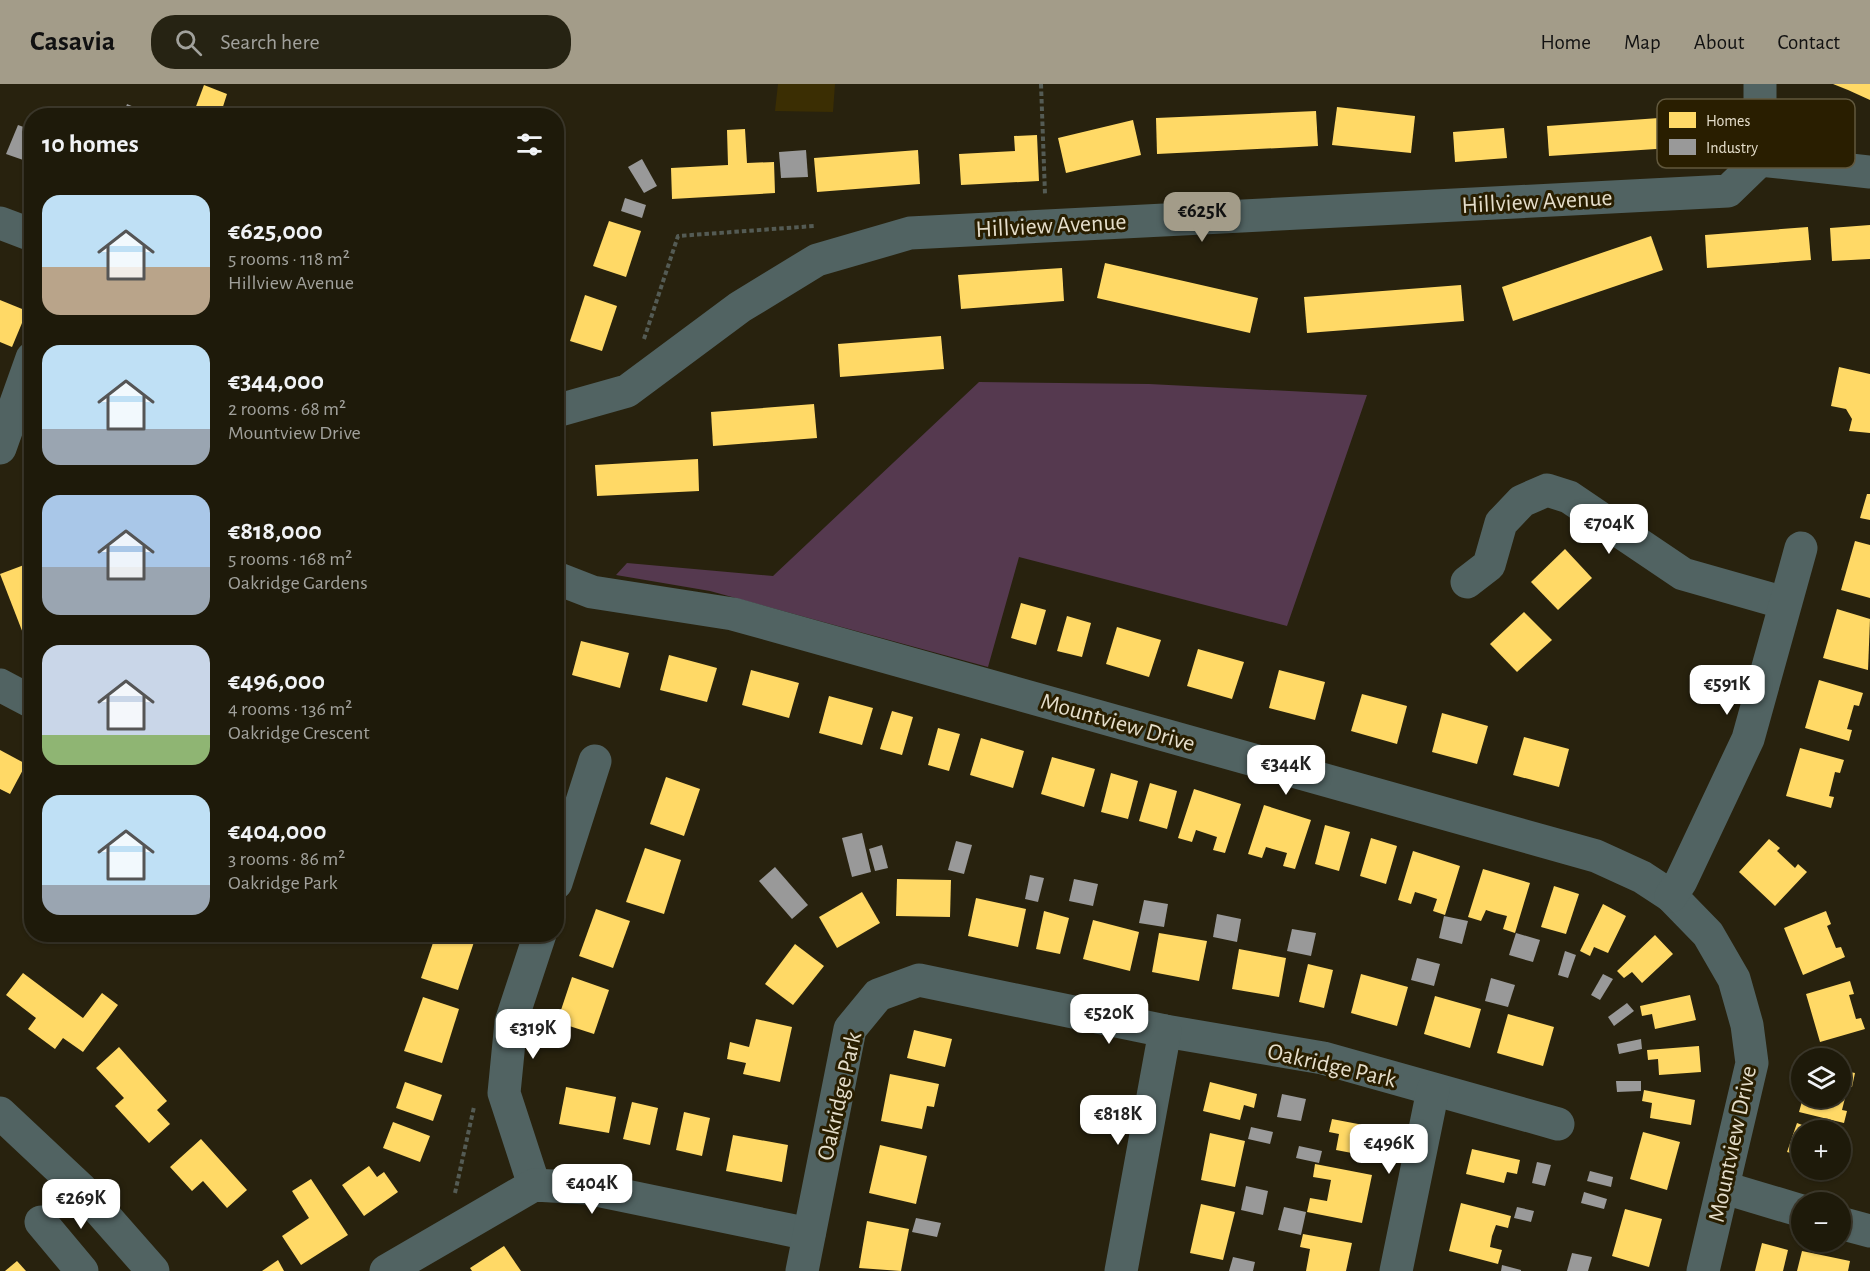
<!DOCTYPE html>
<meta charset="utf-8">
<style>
:root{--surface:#1e1a0a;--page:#262313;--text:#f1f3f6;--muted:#a1a19c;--line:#3c382b;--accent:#a39c89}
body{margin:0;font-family:"Alegreya Sans",sans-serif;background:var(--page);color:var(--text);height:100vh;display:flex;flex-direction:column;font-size:22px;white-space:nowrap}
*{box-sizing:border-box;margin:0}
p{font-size:20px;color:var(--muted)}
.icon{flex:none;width:33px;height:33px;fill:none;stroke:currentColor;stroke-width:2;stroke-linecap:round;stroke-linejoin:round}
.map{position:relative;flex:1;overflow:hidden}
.panel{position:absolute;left:24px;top:24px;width:540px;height:834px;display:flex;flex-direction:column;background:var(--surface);border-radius:24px;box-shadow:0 2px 4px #0004,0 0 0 2px var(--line)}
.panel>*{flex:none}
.tools{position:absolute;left:1791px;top:964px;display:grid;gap:12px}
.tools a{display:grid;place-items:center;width:60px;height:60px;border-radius:50%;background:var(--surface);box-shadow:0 2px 4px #0004,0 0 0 2px var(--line);font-size:30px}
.price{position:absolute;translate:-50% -51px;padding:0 14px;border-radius:12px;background:#fff;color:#222;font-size:20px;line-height:39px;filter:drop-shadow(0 2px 3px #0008)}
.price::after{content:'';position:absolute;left:50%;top:36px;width:18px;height:14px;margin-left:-9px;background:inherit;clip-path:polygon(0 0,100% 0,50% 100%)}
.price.active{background:var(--accent);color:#111}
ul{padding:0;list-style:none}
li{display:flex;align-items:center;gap:18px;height:150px;padding:0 18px}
li span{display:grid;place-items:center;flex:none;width:168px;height:120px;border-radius:18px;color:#555}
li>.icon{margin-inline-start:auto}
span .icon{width:72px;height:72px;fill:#fffc;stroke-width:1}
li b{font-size:26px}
h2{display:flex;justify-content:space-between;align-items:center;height:72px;padding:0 18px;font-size:26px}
header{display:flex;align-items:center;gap:36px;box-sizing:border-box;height:84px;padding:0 30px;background:var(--accent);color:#111}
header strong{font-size:28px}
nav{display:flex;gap:33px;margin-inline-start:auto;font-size:21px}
.search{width:420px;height:54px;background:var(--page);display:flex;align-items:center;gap:15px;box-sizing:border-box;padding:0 21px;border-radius:24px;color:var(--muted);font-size:22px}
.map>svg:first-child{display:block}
</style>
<header>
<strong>Casavia</strong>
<div class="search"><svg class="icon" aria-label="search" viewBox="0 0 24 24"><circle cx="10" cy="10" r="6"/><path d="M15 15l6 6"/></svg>Search here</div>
<nav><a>Home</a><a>Map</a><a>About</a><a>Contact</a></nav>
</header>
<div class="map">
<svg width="1870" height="1187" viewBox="0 0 1870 1187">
<rect width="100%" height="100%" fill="#28220e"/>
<path fill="#3b2e03" d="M778,0H835L833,28L775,27Z"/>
<path fill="#55394f" d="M979,298L1149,300L1367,311L1287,542L1019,473L988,583L710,507L616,491L627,479L773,492Z"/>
<g fill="#ffd966">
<path d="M1833,0H1870V16L1848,6Z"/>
<path d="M204,1L227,10L220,32H183L187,22L195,25Z"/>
<path d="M1337,23L1415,32L1411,69L1332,61Z"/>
<path d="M56,27L69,31V32H54Z"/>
<path d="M1316,27L1318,62L1157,70L1156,34Z"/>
<path d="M1701,31L1702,62L1549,72L1547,42Z"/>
<path d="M1133,36L1141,71L1066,89L1058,54Z"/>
<path d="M1504,44L1507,74L1455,78L1453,48Z"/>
<path d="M745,45L747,79L774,78L775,109L672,115L671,84L728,81L727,46Z"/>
<path d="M1037,51L1039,97L961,101L959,70L1015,67L1014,52Z"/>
<path d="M918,66L920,100L817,108L814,74Z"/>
<path d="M609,137L641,147L626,193L593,182Z"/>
<path d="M1870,141V175L1832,177L1830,144Z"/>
<path d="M1808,143L1811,176L1707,184L1705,151Z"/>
<path d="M1651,152L1663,186L1513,237L1502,203Z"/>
<path d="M1105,179L1258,214L1250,249L1097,214Z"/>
<path d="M1062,184L1064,217L961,225L958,191Z"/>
<path d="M1461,201L1464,237L1307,249L1304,213Z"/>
<path d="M585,211L617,222L602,267L570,257Z"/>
<path d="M0,216L27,227L12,263L0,258Z"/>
<path d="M941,252L944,285L840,293L838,260Z"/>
<path d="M1839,283L1870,290V349L1849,347L1852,335L1846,325L1831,322Z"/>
<path d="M814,320L817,354L713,362L711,328Z"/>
<path d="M698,375L699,407L597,412L595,381Z"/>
<path d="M1867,410H1870V436L1860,434Z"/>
<path d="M1855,457L1870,461V514L1841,506Z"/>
<path d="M1565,465L1592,494L1558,526L1531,498Z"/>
<path d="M32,478V555L26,557L0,490Z"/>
<path d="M1021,519L1046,526L1036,561L1011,554Z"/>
<path d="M1837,525L1870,535L1868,586L1823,574Z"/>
<path d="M1524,528L1552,556L1517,588L1490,560Z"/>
<path d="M1067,532L1091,539L1082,573L1057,567Z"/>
<path d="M1117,543L1161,556L1149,593L1106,580Z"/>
<path d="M581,557L629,569L620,604L572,591Z"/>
<path d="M1198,565L1244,578L1232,615L1187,602Z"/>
<path d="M669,571L717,584L707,618L660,606Z"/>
<path d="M751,586L799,599L789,634L742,621Z"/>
<path d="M1279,586L1325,598L1315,636L1269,624Z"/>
<path d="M1819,596L1863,609L1859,622L1854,621L1847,645L1852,646L1849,657L1805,644Z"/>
<path d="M1362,610L1407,622L1397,660L1351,647Z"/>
<path d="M829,612L873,624L862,661L819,649Z"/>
<path d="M892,627L913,633L902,671L880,665Z"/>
<path d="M1442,629L1488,642L1477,680L1432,668Z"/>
<path d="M938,644L960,650L949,687L928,681Z"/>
<path d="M1524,653L1569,665L1559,703L1513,691Z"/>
<path d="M981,654L1024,667L1013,704L970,691Z"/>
<path d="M1800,664L1844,676L1840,689L1835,688L1829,712L1834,713L1831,724L1786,712Z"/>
<path d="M0,666L26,680L10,710L0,705Z"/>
<path d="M1052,673L1095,685L1084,723L1041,710Z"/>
<path d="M1111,689L1138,697L1128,735L1101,728Z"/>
<path d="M666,693L700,705L684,752L650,740Z"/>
<path d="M1150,699L1177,707L1167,745L1139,737Z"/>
<path d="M1194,705L1241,720L1225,769L1213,766L1217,753L1196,746L1192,758L1178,754Z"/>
<path d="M32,709V725L25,721Z"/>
<path d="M1264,721L1311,736L1295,785L1283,782L1287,769L1266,763L1262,774L1248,770Z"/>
<path d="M1325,741L1350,748L1339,787L1315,780Z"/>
<path d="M1371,754L1397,762L1386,800L1360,792Z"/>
<path d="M1769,755L1780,764L1777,767L1795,784L1798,780L1807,788L1775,822L1739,788Z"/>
<path d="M645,764L681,776L664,830L626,818Z"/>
<path d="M1413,767L1460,782L1445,831L1433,827L1437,815L1425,811L1415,808L1411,820L1398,816Z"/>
<path d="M1483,785L1530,799L1515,849L1503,845L1507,832L1495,829L1486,826L1481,837L1468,833Z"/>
<path d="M897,795L951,796L950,833L896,832Z"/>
<path d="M1554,802L1579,810L1566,850L1541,843Z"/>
<path d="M862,808L880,839L837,864L819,833Z"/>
<path d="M976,814L1026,825L1018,863L968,852Z"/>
<path d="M1603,820L1626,832L1608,869L1594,863L1590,872L1580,867Z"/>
<path d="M596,825L630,837L613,884L579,872Z"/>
<path d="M1044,827L1069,834L1060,870L1036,865Z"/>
<path d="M1826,827L1831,840L1827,842L1836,864L1841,863L1845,873L1803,891L1784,844Z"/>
<path d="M1093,836L1139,848L1130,887L1083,875Z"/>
<path d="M1159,849L1207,857L1199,897L1152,888Z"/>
<path d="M211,850H226L225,855Z"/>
<path d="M436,850L476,852L458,906L421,894Z"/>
<path d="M1655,851L1673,870L1642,899L1632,888L1624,894L1617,887Z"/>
<path d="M795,860L824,882L793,921L765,900Z"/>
<path d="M1239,865L1286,874L1279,913L1232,905Z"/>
<path d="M1308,880L1333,886L1324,924L1299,918Z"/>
<path d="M23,889L83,934L102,909L118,921L83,968L63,954L55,965L28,945L36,934L6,911Z"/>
<path d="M1361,890L1408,903L1397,942L1351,929Z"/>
<path d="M572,893L609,906L594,950L557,938Z"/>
<path d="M1850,897L1854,910L1849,911L1856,935L1861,934L1865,945L1820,958L1806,910Z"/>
<path d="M1690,911L1696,936L1655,945L1652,930L1642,932L1640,922Z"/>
<path d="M1435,912L1481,925L1470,964L1424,950Z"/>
<path d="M423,913L459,925L442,979L404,967Z"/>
<path d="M1508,930L1554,943L1543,982L1497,969Z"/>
<path d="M756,935L792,943L780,998L743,990L746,979L727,975L730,958L749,963Z"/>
<path d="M914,946L952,955L945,983L907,974Z"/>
<path d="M1699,962L1701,988L1659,991L1658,975L1648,976L1647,966Z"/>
<path d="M119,963L167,1017L157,1026L170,1040L149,1059L115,1022L124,1014L96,984Z"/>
<path d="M1840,986L1855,989L1852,1003L1848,1002L1842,1026L1847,1027L1844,1039L1799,1028L1803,1014H1840Z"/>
<path d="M890,990L939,1000L934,1023L927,1022L922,1045L881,1037Z"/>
<path d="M405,998L442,1011L433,1037L396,1024Z"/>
<path d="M1210,998L1257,1010L1254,1024L1244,1021L1240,1036L1203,1027Z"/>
<path d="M566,1003L616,1013L609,1049L559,1040Z"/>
<path d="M1644,1006L1695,1016L1691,1041L1650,1034L1652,1019L1642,1017Z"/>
<path d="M632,1018L658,1024L650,1061L623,1055Z"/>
<path d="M684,1028L710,1034L702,1072L676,1066Z"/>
<path d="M1332,1035L1379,1044L1373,1073L1336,1066L1339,1050L1329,1048Z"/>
<path d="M393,1038L430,1052L420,1078L383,1064Z"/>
<path d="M1797,1039L1818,1047H1802V1072L1787,1068Z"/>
<path d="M1643,1048L1680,1058L1667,1106L1630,1095Z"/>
<path d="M1210,1049L1245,1057L1235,1103L1201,1096Z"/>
<path d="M733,1051L788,1061L782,1098L726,1087Z"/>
<path d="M201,1055L247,1106L227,1124L203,1097L192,1107L170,1083Z"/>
<path d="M880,1061L927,1072L916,1120L869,1109Z"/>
<path d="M1472,1065L1520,1076L1517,1090L1507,1088L1504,1099L1466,1090Z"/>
<path d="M1315,1080L1372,1091L1362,1139L1307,1128L1310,1114L1327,1117L1331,1096L1313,1093Z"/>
<path d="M369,1082L377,1093L384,1088L398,1108L364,1132L342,1101Z"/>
<path d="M311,1095L348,1151L301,1181L282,1152L309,1134L292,1107Z"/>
<path d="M1461,1119L1511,1132L1508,1144L1496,1141L1492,1152L1490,1163L1502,1166L1498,1180L1449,1167Z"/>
<path d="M1201,1120L1235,1128L1223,1176L1190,1169Z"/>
<path d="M1625,1125L1662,1135L1649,1183L1612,1172Z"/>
<path d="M867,1137L909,1145L901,1187L859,1184Z"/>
<path d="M1303,1150L1352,1159L1346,1187H1306L1310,1165L1300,1163Z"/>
<path d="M1762,1159L1788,1166L1783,1187H1755Z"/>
<path d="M504,1162L521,1187H472L470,1184Z"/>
<path d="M1802,1167L1850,1177L1848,1187H1797Z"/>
<path d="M278,1176L284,1187H262Z"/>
<path d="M17,1177L26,1187H5Z"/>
</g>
<g fill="#999">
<path d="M127,20L148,29L147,32H123Z"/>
<path d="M18,41L32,46V63L26,77L6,70Z"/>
<path d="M806,66L808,93L781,94L779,68Z"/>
<path d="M642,75L657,102L644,109L628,83Z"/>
<path d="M625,114L646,121L642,134L621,127Z"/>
<path d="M862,749L871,788L852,793L842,754Z"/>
<path d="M956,757L972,761L964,790L948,786Z"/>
<path d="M882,761L888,784L875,787L869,765Z"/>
<path d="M775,783L808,821L792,835L759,797Z"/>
<path d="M1030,791L1044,794L1038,818L1025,815Z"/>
<path d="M1074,795L1098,800L1093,822L1069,817Z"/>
<path d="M1144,816L1168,820L1164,843L1139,839Z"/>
<path d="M1217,830L1241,835L1237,858L1213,853Z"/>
<path d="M1444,832L1468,837L1462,860L1439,854Z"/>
<path d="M1292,845L1316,849L1311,872L1287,867Z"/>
<path d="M1516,849L1540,856L1533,878L1509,871Z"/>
<path d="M1565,867L1576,871L1568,894L1558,891Z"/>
<path d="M1417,874L1440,880L1434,902L1411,896Z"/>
<path d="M1603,890L1613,895L1600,916L1591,911Z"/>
<path d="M1491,894L1515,901L1508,923L1485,917Z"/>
<path d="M1627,919L1634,927L1614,942L1608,933Z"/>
<path d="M1641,955L1642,965L1619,970L1617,960Z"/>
<path d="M1616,997H1641V1007L1617,1008Z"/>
<path d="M1282,1010L1306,1015L1301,1037L1277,1033Z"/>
<path d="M1251,1043L1273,1048L1270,1060L1248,1055Z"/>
<path d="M1299,1062L1322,1067L1319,1079L1296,1074Z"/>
<path d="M1537,1078L1551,1081L1545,1102L1532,1099Z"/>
<path d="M1590,1087L1613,1093L1611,1103L1587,1097Z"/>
<path d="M1246,1102L1268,1107L1263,1131L1241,1126Z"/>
<path d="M1584,1108L1607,1115L1604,1125L1581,1119Z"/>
<path d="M1284,1123L1306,1128L1301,1151L1278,1146Z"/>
<path d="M1517,1123L1534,1127L1531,1138L1514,1134Z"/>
<path d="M916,1134L941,1139L937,1153L912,1148Z"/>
<path d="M1572,1169L1592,1173L1588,1187H1567Z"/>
<path d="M1233,1173L1255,1178L1253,1187H1229Z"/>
<path d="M1502,1181L1521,1186V1187H1501Z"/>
</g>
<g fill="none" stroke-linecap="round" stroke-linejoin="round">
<g stroke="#545b54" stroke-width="4" stroke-dasharray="4.5 3" stroke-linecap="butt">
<path d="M1041,0L1045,110"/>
<path d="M644,255L678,152L814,142"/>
<path d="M455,1109L474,1023"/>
</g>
<g stroke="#516362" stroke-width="33">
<path d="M1760,76L1870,88"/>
<path d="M0,139L32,151"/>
<path d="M556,327L627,307L740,223L817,176L910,149L1728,107L1760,76V0"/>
<path d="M0,364L32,274"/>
<path d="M556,494L592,508L733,530L1596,772L1642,793L1671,812L1708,850L1734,895L1747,941L1752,979L1703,1187"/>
<path d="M1467,498L1489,481L1501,439L1522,417L1547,406L1569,413L1683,490L1785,519"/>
<path d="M0,601L32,618"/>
<path d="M556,799L595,677"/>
<path d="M1671,812L1681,797L1748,655L1801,464"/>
<path d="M534,1101L504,1009L511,938L540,850"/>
<path d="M1725,1104L1802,1127"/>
<path d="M41,1138L82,1187"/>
<path d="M1840,1139L1870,1147"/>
<path d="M386,1187L534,1101L587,1104L809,1150"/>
<path d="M802,1187L850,945L878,911L919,896L1165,947L1323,974L1558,1040"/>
<path d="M1121,1187L1165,947"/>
<path d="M1396,1187L1433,1006"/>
</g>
<path stroke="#516362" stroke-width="33" d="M0,1029L80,1104L153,1187"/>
</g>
<g text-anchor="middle" stroke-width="6" stroke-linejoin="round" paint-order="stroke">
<g font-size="24" fill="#e5decb" stroke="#291e00">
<text transform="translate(1537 117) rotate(-3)" y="8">Hillview Avenue</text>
<text transform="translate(1051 141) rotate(-3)" y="8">Hillview Avenue</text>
<text transform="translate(1118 638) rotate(16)" y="8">Mountview Drive</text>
<text transform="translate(1332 981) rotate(13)" y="8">Oakridge Park</text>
<text transform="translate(839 1012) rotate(-77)" y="8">Oakridge Park</text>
<text transform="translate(1732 1060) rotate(-78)" y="8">Mountview Drive</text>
</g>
</g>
<rect x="1657" y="15" width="198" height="69" rx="9" fill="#291e00" stroke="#61583d" stroke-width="1.5"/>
<rect x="1669" y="28" width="27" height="16" fill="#ffd966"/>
<rect x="1669" y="55" width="27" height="16" fill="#999"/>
<g font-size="16" fill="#e5decb">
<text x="1706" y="42">Homes</text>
<text x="1706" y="69">Industry</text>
</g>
</svg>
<div class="tools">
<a><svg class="icon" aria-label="layers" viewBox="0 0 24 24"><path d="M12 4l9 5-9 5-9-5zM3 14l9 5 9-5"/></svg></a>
<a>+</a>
<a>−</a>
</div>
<b class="price active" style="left:1202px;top:159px">€625K</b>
<b class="price" style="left:1609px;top:471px">€704K</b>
<b class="price" style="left:1727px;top:632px">€591K</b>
<b class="price" style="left:1286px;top:712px">€344K</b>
<b class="price" style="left:1109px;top:961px">€520K</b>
<b class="price" style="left:533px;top:976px">€319K</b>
<b class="price" style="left:1118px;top:1062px">€818K</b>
<b class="price" style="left:1389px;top:1091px">€496K</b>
<b class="price" style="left:592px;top:1131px">€404K</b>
<b class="price" style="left:81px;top:1146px">€269K</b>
<section class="panel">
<h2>10 homes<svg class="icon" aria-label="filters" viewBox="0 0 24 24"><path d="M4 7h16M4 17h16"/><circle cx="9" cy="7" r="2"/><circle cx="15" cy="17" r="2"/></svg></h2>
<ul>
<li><span style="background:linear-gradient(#bfe0f5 60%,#b9a48a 0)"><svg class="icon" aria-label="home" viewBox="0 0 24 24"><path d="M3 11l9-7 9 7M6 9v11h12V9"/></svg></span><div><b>€625,000</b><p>5 rooms · 118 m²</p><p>Hillview Avenue</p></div></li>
<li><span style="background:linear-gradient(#bfe0f5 70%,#9aa5b1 0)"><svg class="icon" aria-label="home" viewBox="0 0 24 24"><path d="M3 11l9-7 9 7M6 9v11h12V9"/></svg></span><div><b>€344,000</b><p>2 rooms · 68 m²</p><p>Mountview Drive</p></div></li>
<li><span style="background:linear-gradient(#a9c7e8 60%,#9aa5b1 0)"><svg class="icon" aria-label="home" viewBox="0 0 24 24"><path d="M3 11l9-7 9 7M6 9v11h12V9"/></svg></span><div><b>€818,000</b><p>5 rooms · 168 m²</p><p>Oakridge Gardens</p></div></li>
<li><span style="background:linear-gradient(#c9d6e8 75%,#8fb573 0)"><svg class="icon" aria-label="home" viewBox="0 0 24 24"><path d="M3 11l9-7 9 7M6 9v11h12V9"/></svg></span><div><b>€496,000</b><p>4 rooms · 136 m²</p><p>Oakridge Crescent</p></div></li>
<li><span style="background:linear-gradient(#bfe0f5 75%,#9aa5b1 0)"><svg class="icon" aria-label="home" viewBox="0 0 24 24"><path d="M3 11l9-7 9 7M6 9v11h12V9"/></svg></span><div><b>€404,000</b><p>3 rooms · 86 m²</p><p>Oakridge Park</p></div></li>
</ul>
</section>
</div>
